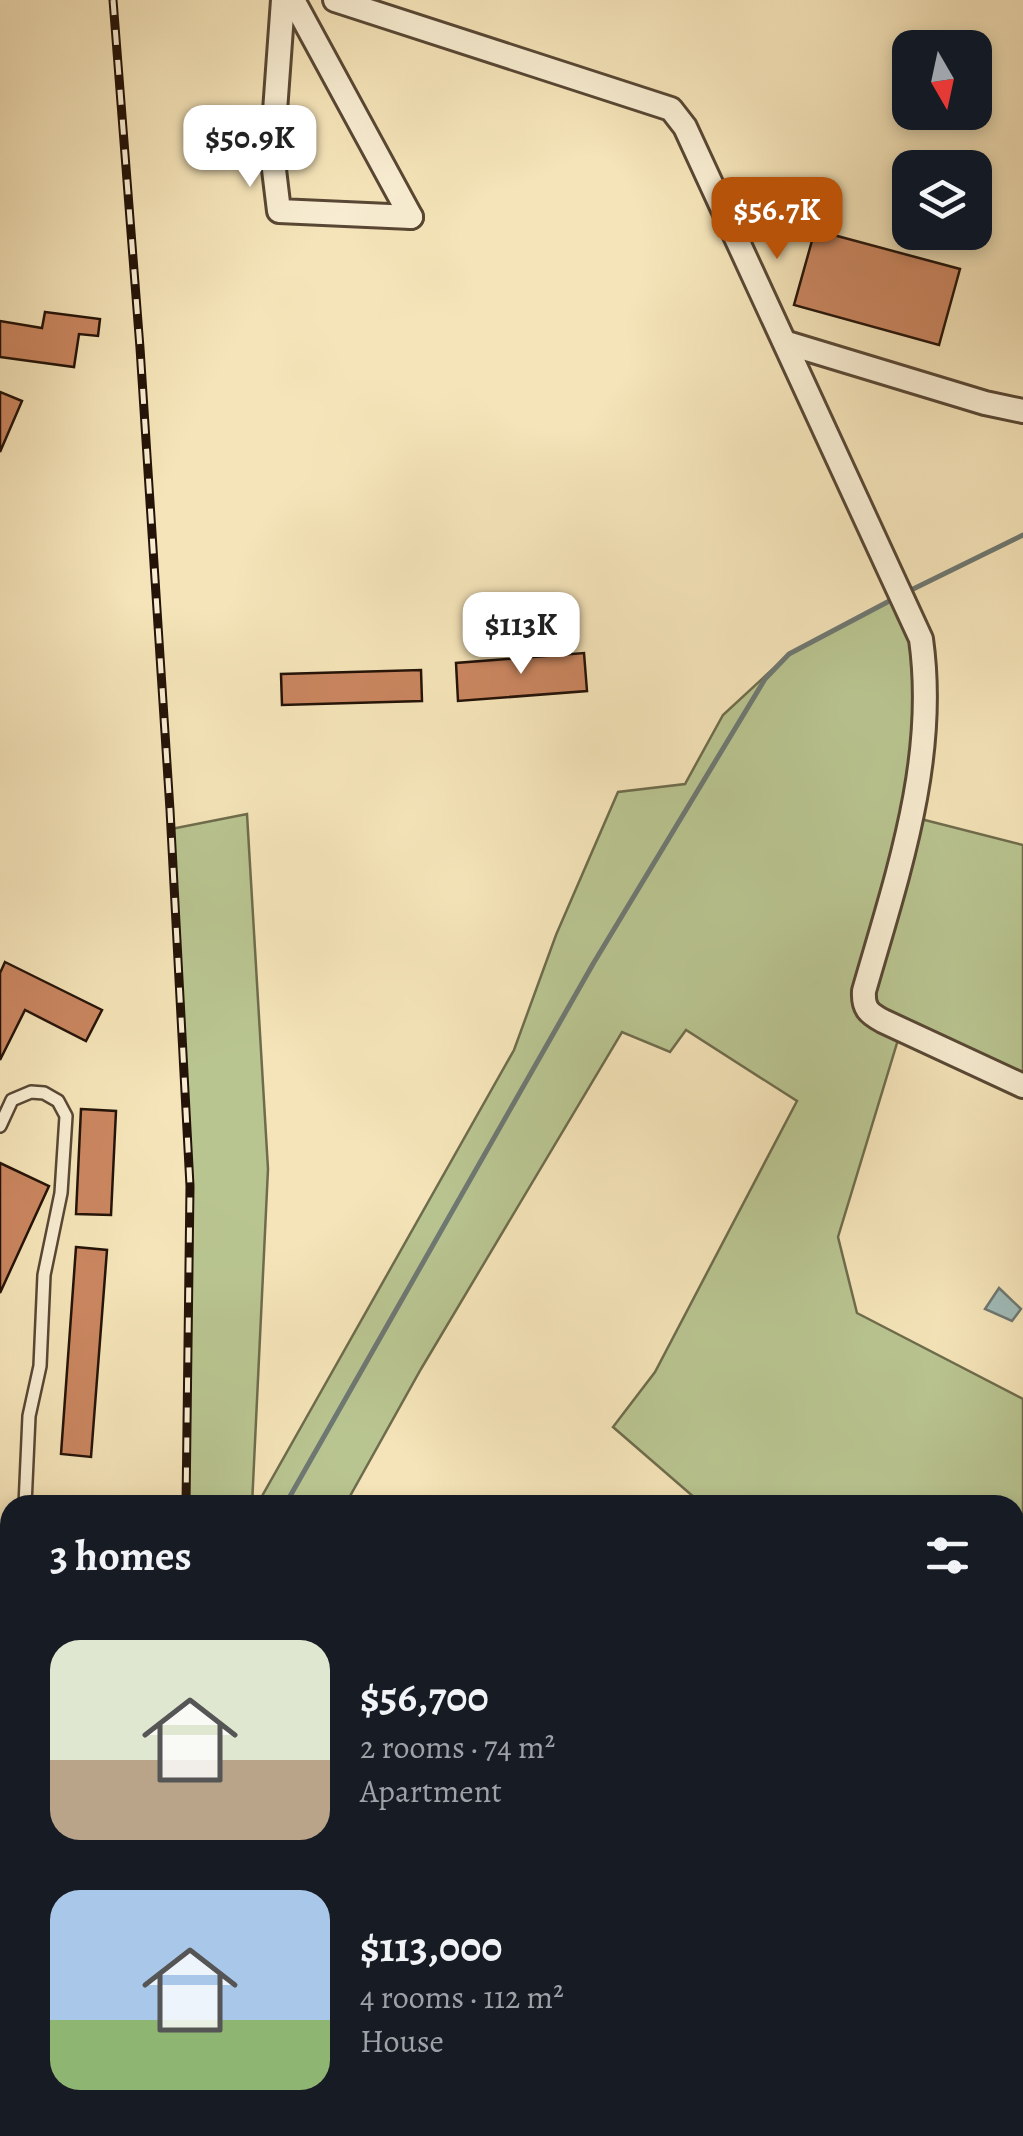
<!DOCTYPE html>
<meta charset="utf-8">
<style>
:root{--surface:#171b24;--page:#20242c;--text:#f1f3f6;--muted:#9ea1a6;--accent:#b45309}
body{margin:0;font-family:Alegreya,serif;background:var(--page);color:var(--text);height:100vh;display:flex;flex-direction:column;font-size:38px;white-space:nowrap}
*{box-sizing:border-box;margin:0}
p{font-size:32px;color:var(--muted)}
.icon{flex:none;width:55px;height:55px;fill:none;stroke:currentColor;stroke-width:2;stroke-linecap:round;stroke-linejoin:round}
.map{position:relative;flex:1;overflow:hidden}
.details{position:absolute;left:0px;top:1495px;width:1025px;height:642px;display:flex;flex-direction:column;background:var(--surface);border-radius:30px 30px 0 0;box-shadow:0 5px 15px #0003}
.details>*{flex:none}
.needle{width:65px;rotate:171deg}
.tools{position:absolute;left:892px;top:30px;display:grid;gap:20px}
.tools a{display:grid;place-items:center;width:100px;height:100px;border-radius:20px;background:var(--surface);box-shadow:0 5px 15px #0003;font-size:50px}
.price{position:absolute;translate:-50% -85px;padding:0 22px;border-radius:20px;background:#fff;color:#222;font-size:32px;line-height:65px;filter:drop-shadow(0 2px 5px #0008)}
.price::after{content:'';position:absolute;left:50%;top:60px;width:30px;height:22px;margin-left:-15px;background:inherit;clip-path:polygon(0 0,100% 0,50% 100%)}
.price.on{background:var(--accent);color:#fff}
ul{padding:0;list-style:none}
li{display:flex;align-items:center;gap:30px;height:250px;padding:0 50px}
li span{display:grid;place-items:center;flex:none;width:280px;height:200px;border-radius:30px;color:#555}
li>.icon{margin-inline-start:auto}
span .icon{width:120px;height:120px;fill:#fffc;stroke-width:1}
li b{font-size:42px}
h2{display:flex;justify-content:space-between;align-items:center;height:120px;padding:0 50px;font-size:42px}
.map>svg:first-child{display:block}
</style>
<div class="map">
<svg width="1023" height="2136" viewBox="0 0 1023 2136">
<rect width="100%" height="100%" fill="#f5e4b9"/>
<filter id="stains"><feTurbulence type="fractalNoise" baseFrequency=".002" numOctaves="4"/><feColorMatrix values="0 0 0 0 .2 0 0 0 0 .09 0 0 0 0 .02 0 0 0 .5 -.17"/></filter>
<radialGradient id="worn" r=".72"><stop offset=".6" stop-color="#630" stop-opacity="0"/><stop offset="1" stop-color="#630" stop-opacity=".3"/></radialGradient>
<g fill="#b9c591" stroke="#6e6c4c" stroke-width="2.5">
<path d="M901,595L921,639L913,817L1023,845V1086L901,1030L838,1237L857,1313L1023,1399V1722L1015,1754V1505H703L613,1427L655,1372L797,1101L686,1030L670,1052L622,1032L421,1369L345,1505H257L514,1050L556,935L618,792L685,784L723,715L789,654Z"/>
<path d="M247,814L268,1169L252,1505H186L190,1186L171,829Z"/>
<path d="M96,2128H211L210,2136H94Z"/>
<path d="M270,2128H523L544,2136H258Z"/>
</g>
<path fill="#a0bcb9" stroke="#6e7872" stroke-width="2.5" d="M999,1288L1021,1309L1012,1321L985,1309Z"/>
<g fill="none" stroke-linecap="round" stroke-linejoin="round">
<g stroke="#6e7872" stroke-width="5">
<path d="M905,593L1023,535"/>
<path d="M285,1505L593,964L765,679L789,654L895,598"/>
<path d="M155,2136L157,2128"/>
</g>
</g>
<g fill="#ca8660" stroke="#241308" stroke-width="2.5">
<path d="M815,230L960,269L939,345L794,305Z"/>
<path d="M45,312L100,319L98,336L79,334L74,367L0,357V321L42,328Z"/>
<path d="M0,392L22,401L0,452Z"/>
<path d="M584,653L587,691L458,701L456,663Z"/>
<path d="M421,670L422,701L282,705L281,674Z"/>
<path d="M5,962L102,1010L86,1041L25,1010L0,1060V973Z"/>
<path d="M81,1109L116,1111L111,1215L76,1214Z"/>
<path d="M0,1163L49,1186L0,1293Z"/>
<path d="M76,1247L107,1250L91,1457L61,1454Z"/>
</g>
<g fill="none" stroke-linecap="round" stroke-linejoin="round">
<g stroke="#584734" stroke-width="16">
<g id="service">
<path d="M0,1126L12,1100L31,1092L44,1093L58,1101L66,1116L61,1193L44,1275L40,1366L29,1416L25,1505"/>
<path d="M0,1641L10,1592"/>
<path d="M0,2034L10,2042"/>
<path d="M41,2136L42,2128"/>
</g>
</g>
<g stroke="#584734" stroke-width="28">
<g id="minor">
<path d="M283,0L272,153L279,211L411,217"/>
<path d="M293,0L411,217"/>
<path d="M335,0L671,109L685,127L921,639C938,760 897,876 864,991C863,1008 868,1013 883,1021L1023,1086"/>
<path d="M787,343L985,403L1023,411"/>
</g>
</g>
<use href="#service" stroke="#f8edd2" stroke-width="11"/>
<use href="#minor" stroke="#f8edd2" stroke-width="22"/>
<g stroke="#241308" stroke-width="9">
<g id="rail">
<path d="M113,0L140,348L170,810L190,1186L186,1505"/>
<path d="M94,2136L96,2128"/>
</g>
</g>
<use href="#rail" stroke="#f8edd2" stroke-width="5" stroke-dasharray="15" stroke-linecap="butt"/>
</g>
<rect width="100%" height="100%" filter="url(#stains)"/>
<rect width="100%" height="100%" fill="url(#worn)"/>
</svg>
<div class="tools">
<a><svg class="needle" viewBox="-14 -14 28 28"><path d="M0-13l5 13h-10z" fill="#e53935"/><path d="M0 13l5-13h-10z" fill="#9ea1a6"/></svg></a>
<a><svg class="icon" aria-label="layers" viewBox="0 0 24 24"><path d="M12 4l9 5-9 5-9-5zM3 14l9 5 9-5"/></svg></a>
</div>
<b class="price" style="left:250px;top:190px">$50.9K</b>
<b class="price on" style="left:777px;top:262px">$56.7K</b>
<b class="price" style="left:521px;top:677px">$113K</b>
<section class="details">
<h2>3 homes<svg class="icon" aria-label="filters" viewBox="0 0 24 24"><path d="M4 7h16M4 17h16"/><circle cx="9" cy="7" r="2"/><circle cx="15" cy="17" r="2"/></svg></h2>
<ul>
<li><span style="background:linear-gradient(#dfe7d0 60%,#b9a48a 0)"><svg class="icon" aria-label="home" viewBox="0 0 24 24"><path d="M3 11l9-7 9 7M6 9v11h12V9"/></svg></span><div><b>$56,700</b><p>2 rooms · 74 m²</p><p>Apartment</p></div></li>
<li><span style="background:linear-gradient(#a9c7e8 65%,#8fb573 0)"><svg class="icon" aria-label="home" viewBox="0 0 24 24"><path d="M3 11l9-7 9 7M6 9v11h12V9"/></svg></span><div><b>$113,000</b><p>4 rooms · 112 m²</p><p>House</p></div></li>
</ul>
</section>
</div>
